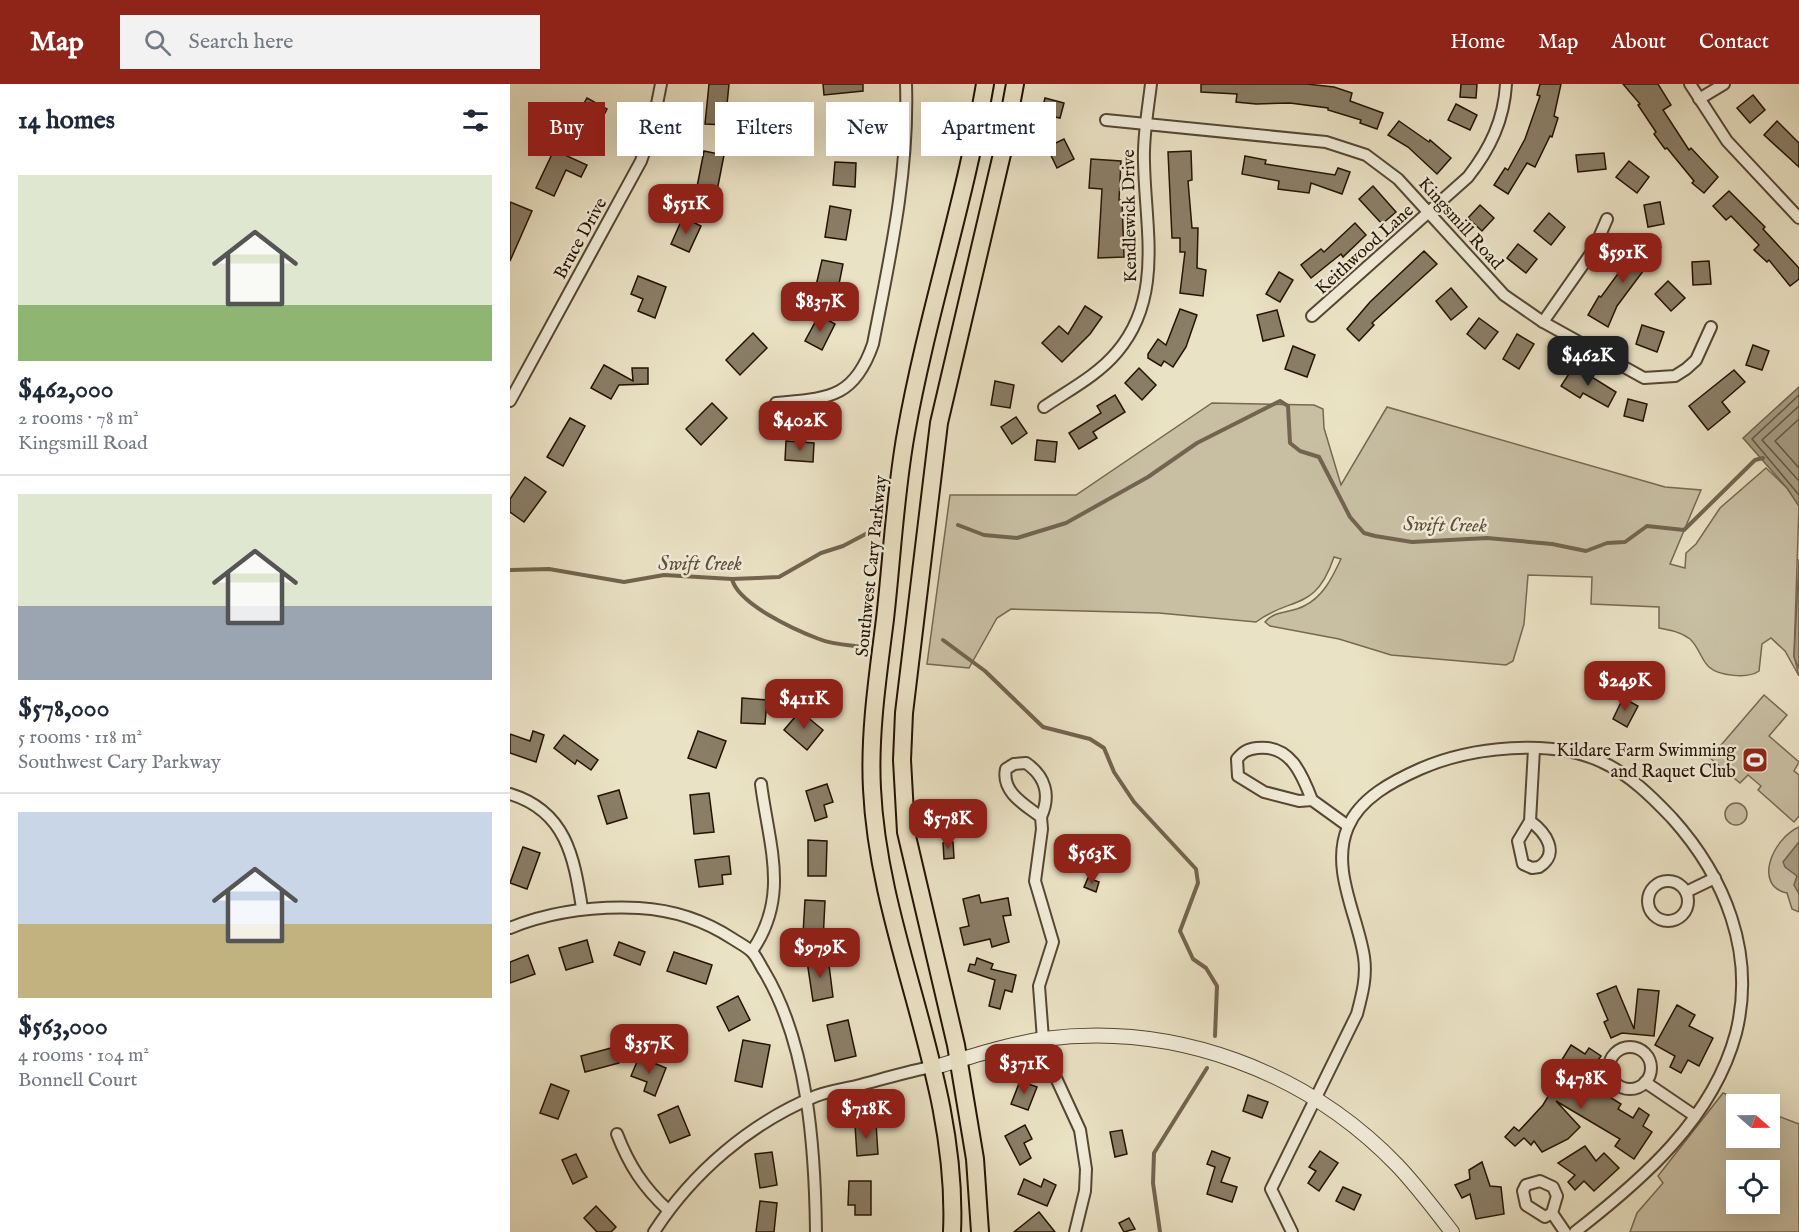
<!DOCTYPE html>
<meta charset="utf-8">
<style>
:root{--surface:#fff;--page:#f2f2f3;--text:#1f2937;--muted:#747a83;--line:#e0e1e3;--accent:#8f2418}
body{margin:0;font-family:"IM FELL English",serif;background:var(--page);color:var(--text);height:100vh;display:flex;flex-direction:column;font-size:22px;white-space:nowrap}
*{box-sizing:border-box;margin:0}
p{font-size:20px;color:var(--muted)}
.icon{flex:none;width:33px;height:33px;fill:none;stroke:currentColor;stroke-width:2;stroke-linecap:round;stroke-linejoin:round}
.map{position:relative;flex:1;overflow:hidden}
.panel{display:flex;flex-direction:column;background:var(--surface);width:510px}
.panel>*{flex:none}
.top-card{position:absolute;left:18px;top:18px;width:570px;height:54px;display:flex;gap:12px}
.needle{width:39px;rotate:110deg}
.fabs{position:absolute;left:1216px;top:1010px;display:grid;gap:12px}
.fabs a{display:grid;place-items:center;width:54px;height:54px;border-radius:0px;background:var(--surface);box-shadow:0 6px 24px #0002;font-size:30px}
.price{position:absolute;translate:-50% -51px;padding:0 14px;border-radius:12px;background:var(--accent);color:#fff;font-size:20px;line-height:39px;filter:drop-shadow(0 2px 3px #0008)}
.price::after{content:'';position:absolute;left:50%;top:36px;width:18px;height:14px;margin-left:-9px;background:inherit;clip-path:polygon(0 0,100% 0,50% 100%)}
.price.current{background:#222;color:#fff}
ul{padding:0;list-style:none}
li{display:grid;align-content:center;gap:12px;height:318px;padding:0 18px}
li+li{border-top:2px solid var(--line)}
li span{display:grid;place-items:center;height:186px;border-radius:0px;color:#555}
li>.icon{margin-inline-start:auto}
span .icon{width:108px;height:108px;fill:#fffc;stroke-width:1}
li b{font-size:26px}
h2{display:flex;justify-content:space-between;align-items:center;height:72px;padding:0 18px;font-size:26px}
.chip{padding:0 21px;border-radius:0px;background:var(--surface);box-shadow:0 6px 24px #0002;font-size:21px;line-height:54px}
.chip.current{background:var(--accent);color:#fff}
header{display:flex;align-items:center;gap:36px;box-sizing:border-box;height:84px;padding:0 30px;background:var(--accent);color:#fff}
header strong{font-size:28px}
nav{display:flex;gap:33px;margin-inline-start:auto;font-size:21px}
.search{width:420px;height:54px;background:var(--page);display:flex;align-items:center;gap:15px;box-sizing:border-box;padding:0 21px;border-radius:0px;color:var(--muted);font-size:22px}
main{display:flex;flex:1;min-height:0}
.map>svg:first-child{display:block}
</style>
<header>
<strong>Map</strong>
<div class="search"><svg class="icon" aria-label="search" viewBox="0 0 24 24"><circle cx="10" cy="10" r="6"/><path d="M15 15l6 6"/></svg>Search here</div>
<nav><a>Home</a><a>Map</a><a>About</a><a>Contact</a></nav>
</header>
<main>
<section class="panel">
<h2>14 homes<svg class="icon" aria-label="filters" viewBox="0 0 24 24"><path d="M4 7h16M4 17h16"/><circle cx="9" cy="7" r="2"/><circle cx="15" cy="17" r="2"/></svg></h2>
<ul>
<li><span style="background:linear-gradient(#dfe7d0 70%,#8fb573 0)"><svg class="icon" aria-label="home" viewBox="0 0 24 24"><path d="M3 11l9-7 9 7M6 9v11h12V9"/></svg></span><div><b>$462,000</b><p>2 rooms · 78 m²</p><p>Kingsmill Road</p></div></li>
<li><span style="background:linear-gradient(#dfe7d0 60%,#9aa5b1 0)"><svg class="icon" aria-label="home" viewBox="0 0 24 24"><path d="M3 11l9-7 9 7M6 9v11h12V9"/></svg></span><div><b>$578,000</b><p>5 rooms · 118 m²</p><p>Southwest Cary Parkway</p></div></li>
<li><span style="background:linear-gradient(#c9d6e8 60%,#c2b280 0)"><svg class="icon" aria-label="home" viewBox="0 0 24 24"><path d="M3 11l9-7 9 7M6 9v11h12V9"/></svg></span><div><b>$563,000</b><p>4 rooms · 104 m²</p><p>Bonnell Court</p></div></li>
</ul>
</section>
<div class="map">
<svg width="1289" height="1148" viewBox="0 0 1289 1148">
<rect width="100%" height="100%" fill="#eae2c4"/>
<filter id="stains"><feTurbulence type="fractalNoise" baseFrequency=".00333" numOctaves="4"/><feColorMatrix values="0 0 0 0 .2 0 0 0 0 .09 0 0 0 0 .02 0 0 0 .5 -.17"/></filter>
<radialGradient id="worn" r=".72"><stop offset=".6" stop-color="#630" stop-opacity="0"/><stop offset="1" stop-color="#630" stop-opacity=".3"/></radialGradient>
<g fill="#c8bfa3" stroke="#766852" stroke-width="1.5" fill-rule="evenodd">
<path d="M702,319L804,321L813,325L814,344L831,401L877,323L1155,403L1191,406L1160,480L1175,484L1176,469L1186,460L1210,424L1256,384L1277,404L1289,422L1284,572L1289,592L1275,567L1261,554L1252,560L1249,587C1238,595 1209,592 1199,583C1191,576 1189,563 1180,555C1171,548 1160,546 1149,544V523L1081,520L1082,493L1018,491L1014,540L1003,577L996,581L881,571L829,555L760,542L755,538C765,526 781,529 794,522C813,513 822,494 831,475L824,473C805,529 782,511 746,538L649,529L501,525L487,534L459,584L417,580L440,411H566Z"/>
<path d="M1254,611L1277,631L1259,652L1289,678L1284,687L1289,691V732L1284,738L1248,706L1251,702L1238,691L1230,699L1200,674Z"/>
<circle cx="1226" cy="730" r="11"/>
<path d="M1289,743V828L1282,825L1277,809C1243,802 1262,755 1289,743Z"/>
<path d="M1213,1009L1239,1020H1227V1053H1260V1029L1289,1040V1148H1120L1127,1129L1153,1099L1148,1092ZM1227,1086H1260V1119H1227Z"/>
</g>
<g fill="#a69b82" stroke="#72644f" stroke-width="1.5">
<path d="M1289,303V422L1277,404L1233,354Z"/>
<path d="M1289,475V585L1284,573Z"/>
<path d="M1289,758V810L1284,801L1287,792L1275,783L1273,778Z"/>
</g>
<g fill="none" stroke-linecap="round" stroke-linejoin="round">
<g stroke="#645642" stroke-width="1.5">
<path d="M1289,311L1242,355L1289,411"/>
<path d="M1289,322L1252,356L1289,397"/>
<path d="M1289,335L1265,357L1289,384"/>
</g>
<g stroke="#72644f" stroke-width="4">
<path d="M448,441L474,451L507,454L556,439L638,393L687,359L770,317L778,322L780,359L790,367L809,373L840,433L854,449L865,452L902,458L977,454L1042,460L1076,467L1097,459L1115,458L1137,442L1174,446L1245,376L1253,374"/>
<path d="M0,486L39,485L114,498L154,491L222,495L269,493L311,469L333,462L369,443"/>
<path d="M222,495C228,520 285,546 309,555C323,561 341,561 355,563"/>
<path d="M433,556L475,587L533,643L580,655L594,664L604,688L624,718L686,785L688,799L670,847L683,875L696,884L707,902L705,952"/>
<path d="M650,1148L643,1099L644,1069L697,984"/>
</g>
</g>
<g fill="#8a7e67" stroke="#231202" stroke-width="1.5">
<path d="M199,0H219L215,41L195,40Z"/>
<path d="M313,0H353V7L314,11Z"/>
<path d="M691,0H797L824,3L842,9L840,17L873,29L867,45L850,39L851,36L818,26V24L780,19L746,20L726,18L727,10L691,8Z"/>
<path d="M951,0H967L966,14L950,13Z"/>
<path d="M1030,0H1051L1044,32L1048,34L1042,53L1040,52L1025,83L1017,79L998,110L984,101L995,84L998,86L1015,55L1030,12L1027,11Z"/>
<path d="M1113,0H1148L1161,21L1153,26L1179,66L1181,64L1208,93L1194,109L1182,99L1184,97L1157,64L1155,65L1144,50L1146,48L1128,21L1130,20Z"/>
<path d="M1243,11L1255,26L1240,39L1227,24Z"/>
<path d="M77,14L97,25L80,58L59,45Z"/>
<path d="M535,14L554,19L550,34L531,30Z"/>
<path d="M946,20L967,31L960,46L938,36Z"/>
<path d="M325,28L349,29L347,61L324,59Z"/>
<path d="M889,37L919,58L920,56L941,74L927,90L898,63L878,51Z"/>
<path d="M1267,37L1289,59V83L1254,51Z"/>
<path d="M554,55L564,75L547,84L537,63Z"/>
<path d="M44,66L77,81L71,93L56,86L44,112L26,104Z"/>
<path d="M194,67L214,71L206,112L186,108Z"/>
<path d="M681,67L682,96L678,97L682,144H688L687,184L696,186L693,212L670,209L675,168H670V154H662L658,68Z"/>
<path d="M1094,69L1096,85L1068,88L1066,71Z"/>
<path d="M735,72L756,76L755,80L825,91L828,84L840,88L832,110L801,99L799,109L768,105L769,97L732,90Z"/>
<path d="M581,75L611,77L609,116H612L614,173L588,174L592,105L579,104Z"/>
<path d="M1119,77L1139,93L1127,109L1106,93Z"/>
<path d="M325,78L346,79L345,103L323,101Z"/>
<path d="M863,102L886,128L872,140L849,115Z"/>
<path d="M1219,107L1255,143L1253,145L1289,184V195L1280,202L1259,176L1257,178L1244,166L1249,161L1221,132L1216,136L1203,122Z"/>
<path d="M0,118L22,127L0,177Z"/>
<path d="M1150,118L1154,140L1138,143L1134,121Z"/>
<path d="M970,121L984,134L972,147L958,134Z"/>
<path d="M320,122L341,126L336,156L315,153Z"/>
<path d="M1039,129L1055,143L1041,161L1024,147Z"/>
<path d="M173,133L191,142L179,168L161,160Z"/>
<path d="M845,139L856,151L833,173L831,170L801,194L791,181L811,165L814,168Z"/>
<path d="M1139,154L1151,163L1107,222L1098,243L1078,231L1089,212L1091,213L1115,180L1119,183Z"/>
<path d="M1008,160L1027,175L1016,189L997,174Z"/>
<path d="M914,167L927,180L862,239L864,241L849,257L837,245L860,218Z"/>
<path d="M312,176L333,180L327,210L305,206Z"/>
<path d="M1199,177L1201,200L1183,201L1182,178Z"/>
<path d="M769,188L783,196L770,218L756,210Z"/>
<path d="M128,192L156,203L145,234L128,227L133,215L121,210Z"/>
<path d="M1158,197L1175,214L1161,227L1145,210Z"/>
<path d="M941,204L957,223L941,236L926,217Z"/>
<path d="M575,222L592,233L580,250L552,278L532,259L549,242L558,250Z"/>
<path d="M670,225L687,231L676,263L663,283L654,277L651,282L638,274V270L648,255L656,261Z"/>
<path d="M767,226L774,252L753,257L747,231Z"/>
<path d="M309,231L325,240L312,266L295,257Z"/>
<path d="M969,234L988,248L975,265L957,250Z"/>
<path d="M1132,241L1154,248L1147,268L1126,260Z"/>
<path d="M243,249L257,264L230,291L216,276Z"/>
<path d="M1007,250L1024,260L1009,285L993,275Z"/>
<path d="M1243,261L1259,267L1252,286L1236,281Z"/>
<path d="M783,262L805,271L797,293L775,285Z"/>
<path d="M94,281L123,297L122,284H138V300L109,301L101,315L81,304Z"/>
<path d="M1064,282L1106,308L1098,323L1073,309L1070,314L1051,302Z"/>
<path d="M629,284L646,301L632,316L615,299Z"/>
<path d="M1224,286L1235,298L1212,318L1220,328L1198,346L1179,322Z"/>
<path d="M485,297L504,301L500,324L481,321Z"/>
<path d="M605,311L615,328L583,348L587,354L569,365L559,349L591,329L587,322Z"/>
<path d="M1118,315L1137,320L1133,337L1114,332Z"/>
<path d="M202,319L217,334L191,361L176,345Z"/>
<path d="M506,333L517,349L502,360L491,343Z"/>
<path d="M60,334L75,342L53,382L37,373Z"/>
<path d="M527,356L547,358L545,378L525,376Z"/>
<path d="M276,357L304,359L303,378L275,376Z"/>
<path d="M15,393L36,408L14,438L0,428V415Z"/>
<path d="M232,614L257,616L255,640L231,639Z"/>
<path d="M1113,614L1128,622L1117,643L1103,635Z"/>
<path d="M290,627L313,646L297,666L274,646Z"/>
<path d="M23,647L34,651L26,678L0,669V650L20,657Z"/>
<path d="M188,647L216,657L206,684L178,674Z"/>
<path d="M54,651L88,676L81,686L67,676L65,680L44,664Z"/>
<path d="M317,700L323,718L314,721L317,733L305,737L296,707Z"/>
<path d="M109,706L117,734L97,740L88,712Z"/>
<path d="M199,709L204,748L184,750L180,711Z"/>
<path d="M458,729L460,747L440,749L439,731Z"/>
<path d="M298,756L317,757L316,792H298Z"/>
<path d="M564,757L579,763L570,784L555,777Z"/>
<path d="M443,758L444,774L434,775L433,759Z"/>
<path d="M13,763L30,769L17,805L0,799Z"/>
<path d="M219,772L221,790L212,791L213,800L189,803L185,776Z"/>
<path d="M578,794L589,798L586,808L574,803Z"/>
<path d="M469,811L471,819L498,814L501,831L493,832L499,858L482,863L480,855L454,861L450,844L459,842L453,815Z"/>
<path d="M295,816L315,817L313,857L303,856V851L293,850Z"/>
<path d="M77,856L83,878L56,886L49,864Z"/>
<path d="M109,858L135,868L130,881L104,871Z"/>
<path d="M164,868L202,881L196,900L157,887Z"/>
<path d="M18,871L25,890L0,899V878Z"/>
<path d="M318,873L323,913L303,917L297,877Z"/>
<path d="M467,874L483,880L481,885L506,891L502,908L495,906L490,925L479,922L485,896L458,887L460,880L465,881Z"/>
<path d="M1106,902L1124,945L1128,905L1149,907L1144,952L1112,949L1101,954L1094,938L1098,936L1087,910Z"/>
<path d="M228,912L240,936L219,947L207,923Z"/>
<path d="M1167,921L1185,931L1179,942L1203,954L1189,982L1178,976L1171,989L1160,983L1165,972L1145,961Z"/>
<path d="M338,936L346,972L325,977L317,941Z"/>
<path d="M233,956L260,961L252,1003L225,997Z"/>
<path d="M1061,961L1075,970L1079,964L1091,972L1074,997L1111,1020L1108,1025L1123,1034L1129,1024L1139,1031L1133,1042L1142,1048L1124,1075L1105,1062L1110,1055L1046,1017L1070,1043L1058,1055L1032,1068L1024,1057L1021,1061L1014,1054L1005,1062L995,1053L1004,1043L1009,1047L1033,1021L1046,999L1040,995Z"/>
<path d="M105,963L109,979L75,988L71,972Z"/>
<path d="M129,973L156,984L145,1012L134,1007L137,998L121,992Z"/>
<path d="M510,997L527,1003L518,1026L501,1020Z"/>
<path d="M41,1000L59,1007L48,1035L30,1029Z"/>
<path d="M738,1011L758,1018L752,1034L733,1027Z"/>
<path d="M168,1022L180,1051L160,1059L148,1031Z"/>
<path d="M366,1039L368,1070L347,1072L345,1041Z"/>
<path d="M515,1041L522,1055L514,1059L521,1074L510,1081L495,1052Z"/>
<path d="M612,1046L617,1070L605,1073L600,1048Z"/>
<path d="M1075,1062L1086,1077L1094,1069L1109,1084L1084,1107L1074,1097L1065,1106L1058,1098L1065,1091L1048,1079Z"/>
<path d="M702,1067L720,1074L711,1098L727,1103L722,1118L697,1110L705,1083L697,1080Z"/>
<path d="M810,1067L828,1079L809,1107L798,1099L806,1087L799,1083Z"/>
<path d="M262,1068L267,1101L250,1104L245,1070Z"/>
<path d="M66,1070L77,1093L63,1100L52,1076Z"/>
<path d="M972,1078L980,1102L991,1103L994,1130L966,1135L960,1110L952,1114L945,1101L960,1095L959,1086Z"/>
<path d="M514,1095L531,1103L534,1095L546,1101L537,1122L508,1110Z"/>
<path d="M339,1097H361V1131H345V1121H338Z"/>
<path d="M833,1103L851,1111L844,1126L826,1117Z"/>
<path d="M250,1117L267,1119L264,1148H246Z"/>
<path d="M86,1122L106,1143L101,1148H87L74,1134Z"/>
<path d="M529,1128L545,1148H504Z"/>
<path d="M619,1134L625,1145L614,1148L609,1139Z"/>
</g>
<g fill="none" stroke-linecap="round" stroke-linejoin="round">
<g stroke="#554632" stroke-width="14">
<g id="minor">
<path d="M1180,0L1217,57L1289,134"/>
<path d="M1189,15L1214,0"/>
<path d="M596,36L816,58L856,71L888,95L994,211L1033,238L1134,294L1165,292L1176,285L1186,276L1201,243"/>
<path d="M802,232L958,93C980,65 994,36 996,0"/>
<path d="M1033,238L1084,165L1097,135"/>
<path d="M0,317L131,77L142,45L151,0"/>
<path d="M266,319C318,314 344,315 363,260C380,173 399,89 396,0"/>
<path d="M534,323C559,306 588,291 607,268C654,213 635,143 634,78C633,51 638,26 641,0"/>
<path d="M0,710C56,727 64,773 72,824"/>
<path d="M802,716C792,690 780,660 747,664C737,665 733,668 727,675L728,692L754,708L789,717L802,716L838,742"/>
<path d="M531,733C541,711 535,692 516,679L504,680L496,685C491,708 515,721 531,733L532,745L525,797L543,858L529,902L533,955L540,981L570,1046L576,1085L575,1107L565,1148"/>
<path d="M1020,737C1035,748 1051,769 1029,783L1022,784L1013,780L1008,757L1020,737L1024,665"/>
<circle cx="1158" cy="817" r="20"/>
<path d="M1176,808L1205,794"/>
<path d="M0,844C42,827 84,822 129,824C164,826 194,836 223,855C229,859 237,863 242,868C247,873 250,881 254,887C298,960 305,1064 306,1148"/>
<path d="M242,867C280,812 259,762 251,700"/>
<circle cx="1120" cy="984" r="21"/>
<path d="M1135,998L1185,1032"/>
<path d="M107,1050C119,1081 133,1103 158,1126"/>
<path d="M1042,1129L1047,1112L1043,1103L1030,1097L1016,1101L1013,1107L1016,1121L1035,1133L1042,1129L1055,1148"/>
<path d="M144,1148C182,1089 240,1039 306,1012C319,1007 333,1005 346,1002C373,995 399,987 426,982"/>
<path d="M782,1148L761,1105L847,930C852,911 857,893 854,873C848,832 820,785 838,743C850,714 883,697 910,685C960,663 1042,654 1092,678C1119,690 1142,713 1162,734C1215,793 1246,869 1226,949C1203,1035 1132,1096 1065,1148"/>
</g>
</g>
<g stroke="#554632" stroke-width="16">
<path id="tertiary" d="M432,981C466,971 500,960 534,955C665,938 796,987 887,1081C907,1102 924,1125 942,1148"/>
</g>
<g stroke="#231202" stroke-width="20">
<g id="primary">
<path d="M442,1148C449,994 369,854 362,705C359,649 368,591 375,535C382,474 385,410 396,349C417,231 455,118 475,0"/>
<path d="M470,1148L465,1075L446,961L396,748L392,676L394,629L429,339L492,70L505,0"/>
</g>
</g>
<use href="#minor" stroke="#f1ecd9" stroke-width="10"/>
<use href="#tertiary" stroke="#f1ecd9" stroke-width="14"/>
<use href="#primary" stroke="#eae2c4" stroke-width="16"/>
</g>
<defs>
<g id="stadium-square" transform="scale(1.35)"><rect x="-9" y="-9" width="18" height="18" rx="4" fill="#8f2418" stroke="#f1ecd9"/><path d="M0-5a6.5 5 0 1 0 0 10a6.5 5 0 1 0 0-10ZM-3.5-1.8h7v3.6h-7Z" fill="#fff"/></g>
</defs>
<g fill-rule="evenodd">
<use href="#stadium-square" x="1245" y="676"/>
</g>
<g text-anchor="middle" stroke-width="5" stroke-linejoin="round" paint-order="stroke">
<g font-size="18" fill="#231202" stroke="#f1ecd9">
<text transform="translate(619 132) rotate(-91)" y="6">Kendlewick Drive</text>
<text transform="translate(951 139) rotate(48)" y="6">Kingsmill Road</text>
<text transform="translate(70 154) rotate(-61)" y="6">Bruce Drive</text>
<text transform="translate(854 165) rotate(-42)" y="6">Keithwood Lane</text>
<text transform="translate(361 482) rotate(-84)" y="6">Southwest Cary Parkway</text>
</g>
<g font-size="18" fill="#231202" stroke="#f1ecd9" text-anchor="end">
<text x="1226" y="672">Kildare Farm Swimming<tspan x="1226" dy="21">and Raquet Club</tspan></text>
</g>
<g font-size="20" font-style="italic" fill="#5e503c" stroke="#f1ecd9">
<text transform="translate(935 440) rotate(1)" y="7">Swift Creek</text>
<text x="190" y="486">Swift Creek</text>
</g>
</g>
<rect width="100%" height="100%" filter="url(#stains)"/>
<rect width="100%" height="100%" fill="url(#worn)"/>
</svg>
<div class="fabs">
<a><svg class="needle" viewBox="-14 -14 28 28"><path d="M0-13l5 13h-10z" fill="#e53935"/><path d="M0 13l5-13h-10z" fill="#747a83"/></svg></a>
<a><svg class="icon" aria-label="locate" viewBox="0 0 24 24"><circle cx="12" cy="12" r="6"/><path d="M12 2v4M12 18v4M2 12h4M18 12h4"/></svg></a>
</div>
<b class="price" style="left:176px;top:151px">$551K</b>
<b class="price" style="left:1113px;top:200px">$591K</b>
<b class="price" style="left:310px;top:249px">$837K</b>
<b class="price current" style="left:1078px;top:303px">$462K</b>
<b class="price" style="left:290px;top:368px">$402K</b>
<b class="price" style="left:1115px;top:628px">$249K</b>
<b class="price" style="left:294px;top:646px">$411K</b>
<b class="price" style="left:438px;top:766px">$578K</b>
<b class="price" style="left:582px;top:801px">$563K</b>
<b class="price" style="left:310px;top:895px">$979K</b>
<b class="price" style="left:139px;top:991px">$357K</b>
<b class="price" style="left:514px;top:1011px">$371K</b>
<b class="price" style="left:1071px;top:1026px">$478K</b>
<b class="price" style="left:356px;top:1056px">$718K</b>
<div class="top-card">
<a class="chip current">Buy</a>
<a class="chip">Rent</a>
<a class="chip">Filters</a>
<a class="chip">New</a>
<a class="chip">Apartment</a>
</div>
</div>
</main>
